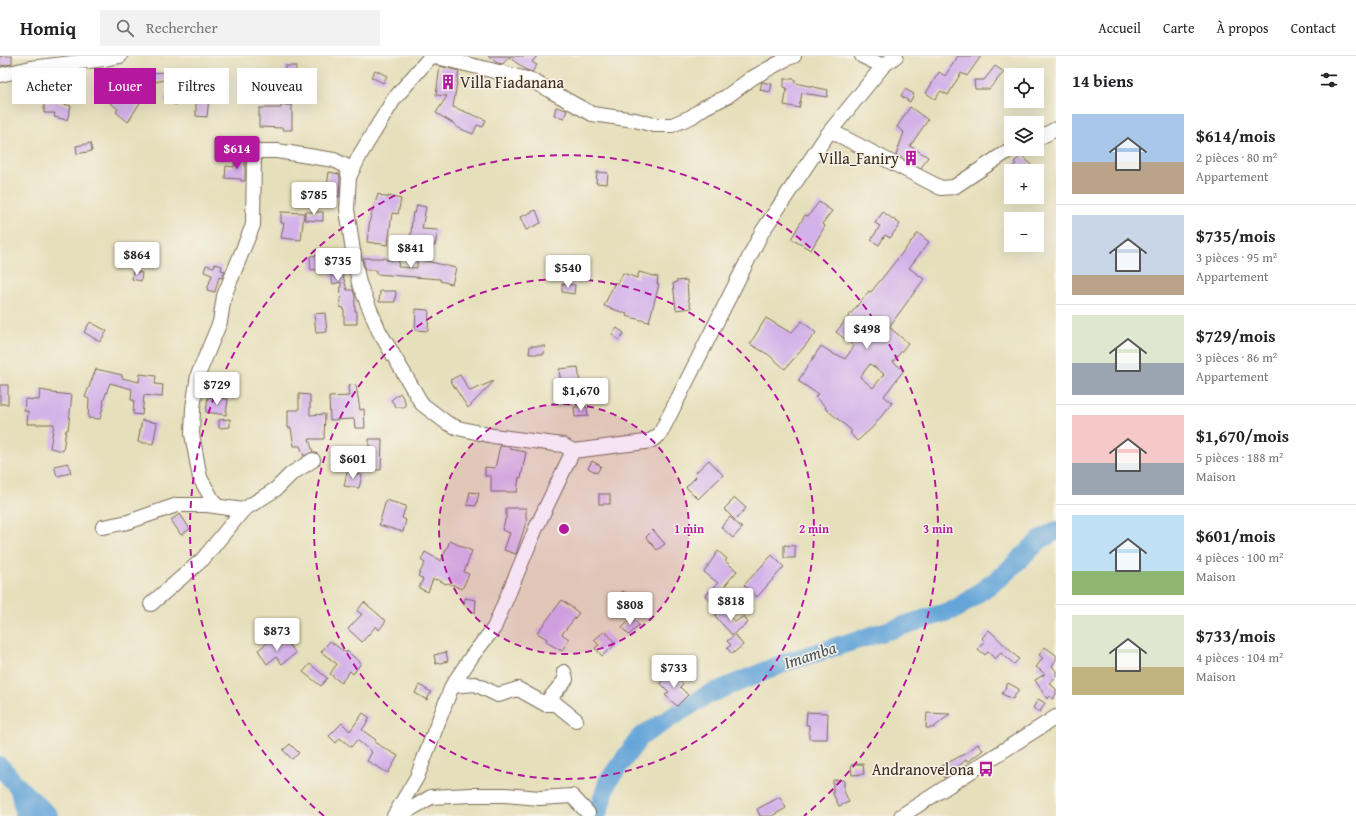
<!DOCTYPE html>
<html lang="fr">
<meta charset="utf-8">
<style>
:root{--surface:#fff;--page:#f2f2f2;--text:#202124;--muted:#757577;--line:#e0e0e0;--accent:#b5179e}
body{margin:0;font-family:"Gentium Book Plus",serif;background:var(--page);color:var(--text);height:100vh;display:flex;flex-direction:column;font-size:15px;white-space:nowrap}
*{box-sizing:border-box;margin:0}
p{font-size:13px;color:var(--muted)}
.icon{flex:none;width:22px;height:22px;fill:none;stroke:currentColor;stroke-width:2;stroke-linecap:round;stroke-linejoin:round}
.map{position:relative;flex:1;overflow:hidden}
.details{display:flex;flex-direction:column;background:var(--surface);width:300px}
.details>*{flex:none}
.hud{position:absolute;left:12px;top:12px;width:380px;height:36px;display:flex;gap:8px}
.controls{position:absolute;left:1004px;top:12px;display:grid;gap:8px}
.controls a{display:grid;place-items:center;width:40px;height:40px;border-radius:0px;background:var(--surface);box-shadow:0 4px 16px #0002;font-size:20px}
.price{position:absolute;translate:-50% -34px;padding:0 9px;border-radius:4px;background:#fff;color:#222;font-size:13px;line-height:26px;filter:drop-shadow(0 1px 2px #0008)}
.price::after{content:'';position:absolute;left:50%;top:24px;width:12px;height:9px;margin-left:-6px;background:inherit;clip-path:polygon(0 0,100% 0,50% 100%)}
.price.selected{background:var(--accent);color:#fff}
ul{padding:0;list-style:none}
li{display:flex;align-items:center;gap:12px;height:100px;padding:0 16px}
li+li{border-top:1px solid var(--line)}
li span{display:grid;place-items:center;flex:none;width:112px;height:80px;border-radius:0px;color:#555}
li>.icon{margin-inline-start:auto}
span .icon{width:48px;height:48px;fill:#fffc;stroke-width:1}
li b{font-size:17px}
h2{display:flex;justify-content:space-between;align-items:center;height:48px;padding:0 16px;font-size:17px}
.pill{padding:0 14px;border-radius:0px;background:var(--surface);box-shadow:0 4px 16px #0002;font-size:14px;line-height:36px}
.pill.selected{background:var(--accent);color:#fff}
header{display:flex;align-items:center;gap:24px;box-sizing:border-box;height:56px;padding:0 20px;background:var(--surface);border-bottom:1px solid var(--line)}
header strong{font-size:19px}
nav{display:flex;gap:22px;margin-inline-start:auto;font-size:14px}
.search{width:280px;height:36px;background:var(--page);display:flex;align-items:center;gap:10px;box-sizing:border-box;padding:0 14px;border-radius:0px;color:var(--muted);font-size:15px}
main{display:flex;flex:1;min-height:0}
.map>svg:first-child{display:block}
</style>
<header>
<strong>Homiq</strong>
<div class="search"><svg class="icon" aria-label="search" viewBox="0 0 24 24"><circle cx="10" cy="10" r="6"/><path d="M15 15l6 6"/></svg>Rechercher</div>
<nav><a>Accueil</a><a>Carte</a><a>À propos</a><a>Contact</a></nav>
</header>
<main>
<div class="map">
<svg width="1056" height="760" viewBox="0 0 1056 760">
<rect width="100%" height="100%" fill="#f7f3e8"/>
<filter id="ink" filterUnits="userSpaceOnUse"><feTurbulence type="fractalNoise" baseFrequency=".025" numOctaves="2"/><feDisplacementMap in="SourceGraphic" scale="8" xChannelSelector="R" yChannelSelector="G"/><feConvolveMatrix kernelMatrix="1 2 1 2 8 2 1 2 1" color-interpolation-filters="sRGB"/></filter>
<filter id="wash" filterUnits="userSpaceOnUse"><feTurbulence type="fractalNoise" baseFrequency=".012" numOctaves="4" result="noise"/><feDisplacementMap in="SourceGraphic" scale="16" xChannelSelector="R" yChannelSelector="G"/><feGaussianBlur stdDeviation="0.9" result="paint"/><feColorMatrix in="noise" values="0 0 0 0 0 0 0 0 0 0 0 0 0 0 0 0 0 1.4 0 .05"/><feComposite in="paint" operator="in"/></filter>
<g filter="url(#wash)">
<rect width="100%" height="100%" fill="#e6dfbb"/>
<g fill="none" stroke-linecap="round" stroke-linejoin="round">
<g stroke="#65a5d8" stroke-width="19">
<path d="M0,710L19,732L25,760"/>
<path d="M19,732L49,760"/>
<path d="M597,760L608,725L640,681L707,639L787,606L956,553L1002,520L1041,483L1056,475"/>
</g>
</g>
<g id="blocks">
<g fill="#d3b1e9" fill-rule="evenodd">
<path d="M0,0H12V8L0,10Z"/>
<path d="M488,0H537L532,6L537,9L532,16L526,14L509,1L503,8L497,7Z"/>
<path d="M958,0H981L967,20L961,17L948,39L941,35L935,43L926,37L939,16L945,20Z"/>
<path d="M285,10H296L295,36H293V48H284Z"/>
<path d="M440,10L459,15L453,51L486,64L483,71L477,69L473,78L456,71V69L436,57L447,40L436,39Z"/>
<path d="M995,10L1004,16L989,33H975L974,24H984Z"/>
<path d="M375,14L387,20L383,27L371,21Z"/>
<path d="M165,16L166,24L153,26L152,17Z"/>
<path d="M784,23H795V27L828,34L827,41L802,37L799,52L784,49L787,32L784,31Z"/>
<path d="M172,25L185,30L210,31L207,61L196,60V46L177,45L176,49L164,44Z"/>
<path d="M762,26L772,28L770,36L760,34Z"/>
<path d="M119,32L125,37L127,33L134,38L133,40L141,45L128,66L116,56L118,53L109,46Z"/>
<path d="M905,33L914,38L910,46L901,40Z"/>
<path d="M44,46H56L71,50L67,64L54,61L55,57H44Z"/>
<path d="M281,49H292V74H283V72L259,71V52H281Z"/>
<path d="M556,51L567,54L564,62L554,59Z"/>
<path d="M910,51L928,64L910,90L928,101L921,112L896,99L904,76L897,71Z"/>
<path d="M91,87L92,95L77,98L76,90Z"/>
<path d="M1022,99L1033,111L1029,115H1008L1016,108L1014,106Z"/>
<path d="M235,102H245V125H241V123L225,122L226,110L234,111Z"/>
<path d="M329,116L339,118L340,122L339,141L326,139Z"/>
<path d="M597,116L608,117L607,128L596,127Z"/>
<path d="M378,138L388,142V140L401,143L398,158L392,157L388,189L367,186L370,163Z"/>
<path d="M819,146L832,155L822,168L825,170L811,194L791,183L805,159L808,160Z"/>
<path d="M417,149L426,151L422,173L438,174L435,190L421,187L420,192L410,191L412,163L413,156L415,157Z"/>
<path d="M536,154L541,167L526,174L520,161Z"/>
<path d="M281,156L304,157L301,184L281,182L284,167H281Z"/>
<path d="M305,156H323V165L305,164Z"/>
<path d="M883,156L900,168L890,182L885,179L879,189L871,184L880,170L875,167Z"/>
<path d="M918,177L929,186L909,212L924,223L889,271L908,287L893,306L904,314L884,340L892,347L872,372L857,385L850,377L852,375L825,352L826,351L815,341L818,338L798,325L821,290L837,300L838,299L845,303L854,290L836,276L869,235L871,236ZM870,308L884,318L873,332L860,321Z"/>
<path d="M345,198L348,213H341L347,234H353L355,240V255H357V268H344V252L340,251L341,226L333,228L329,213L311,214L310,200Z"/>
<path d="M363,202H386V204H399L398,211L417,212V204L426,205L456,212L452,228L440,225V223L376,218V214H365Z"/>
<path d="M215,208L222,210L221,214L225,215L222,222L219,221L215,236L207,234L212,219L204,216L206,209L214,211Z"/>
<path d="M133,215L142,217L141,225L132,223Z"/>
<path d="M639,216L658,221L657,228H659L649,266L626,260L627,258L604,250L615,226L618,228L623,217L637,222Z"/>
<path d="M687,224L688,242L691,252L676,254L673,227H676V225Z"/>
<path d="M562,228L575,229L574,238L562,236Z"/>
<path d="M380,235H396L395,246H379Z"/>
<path d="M416,253L429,254L428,275L415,274Z"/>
<path d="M325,257L327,276L316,277L314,258Z"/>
<path d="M766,262L791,277L802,265L816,277L785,313L769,299L750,288Z"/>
<path d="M90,266L107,275L100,286L84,276Z"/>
<path d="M617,272L624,277L619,284L612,279Z"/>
<path d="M530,290H545L544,298H529Z"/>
<path d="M578,311L580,327L561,329L559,313Z"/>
<path d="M96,313L122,319V322L139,326L140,318L156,320L155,328L163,329L162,341L144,339L142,359L133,358L134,344H131L132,333L110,327L103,346L104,347L100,363L88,362L89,343L85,341Z"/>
<path d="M460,319L470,335L494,325L468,352L450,324Z"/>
<rect x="0" y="329" width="8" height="19"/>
<path d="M356,329L360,354L364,353L365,372H355L354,363L330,364L329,341L349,340L348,330Z"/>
<path d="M40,334L52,336V337L72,339L68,374H66L63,395L50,392L54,368H27L28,355H24L25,343L39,344Z"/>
<path d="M400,337L405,345V351H396L391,344Z"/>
<path d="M299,338L310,339V359L325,358L324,383H309L313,396L304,400L300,390H294L291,372H288V354H299Z"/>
<path d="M208,341L228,343L226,359L206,356Z"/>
<path d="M574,351H587L588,360L575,361Z"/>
<path d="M230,363V371L219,372V364Z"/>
<path d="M142,364L157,367L153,388L138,386Z"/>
<path d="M369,383H382L381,414L356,413V395L369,396Z"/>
<path d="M500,390L510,391V393L526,396L521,422L519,421L517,436H491V420H485V411L495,412Z"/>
<path d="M709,404L723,419L698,443L686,431L696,421L694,418Z"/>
<path d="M592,405L601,410L597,417L588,412Z"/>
<path d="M68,407L71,417L57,420L54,410Z"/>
<path d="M347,416L362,419L359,432L344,430Z"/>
<path d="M470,436L479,437L476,450L467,449Z"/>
<rect x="599" y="438" width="11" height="10"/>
<path d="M735,442L746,452L735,464L724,453Z"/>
<path d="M386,444L406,450L402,462L406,464L403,476L379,469Z"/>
<path d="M506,452H526V463H527L516,498L504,494L510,477L502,474L506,461Z"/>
<path d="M180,458L190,473L181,479L171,464Z"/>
<path d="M730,461L742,472L733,482L721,471Z"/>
<path d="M653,474L665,488L657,494L646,481Z"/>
<path d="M450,485L472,495L464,516L469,518L462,533L448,527L446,528L437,523L436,524L433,523L428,536L419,532L423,523L418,520L425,507L421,504L425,496L441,505Z"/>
<path d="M784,489L795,490V502H784Z"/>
<path d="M718,495L727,503L725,505L737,515L711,546L705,540L718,527L704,516Z"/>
<path d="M772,499L784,511L757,541L744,529Z"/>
<path d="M623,535L634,545L625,555L614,544Z"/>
<path d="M465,542L476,544L475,557L464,549Z"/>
<path d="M562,544L579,557L562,578L569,583L562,595L546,586L547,583L537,577Z"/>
<path d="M364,546L386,565L379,574L376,570L362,586L348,573L362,558L357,555Z"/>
<path d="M722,553L735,566L744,560L748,567L732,579L715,560Z"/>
<path d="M632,562L639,569L629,579L622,572Z"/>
<path d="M989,574L1019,603L1014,608L1001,597L995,603L988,596L985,599L978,593L985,585L982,582Z"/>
<path d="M605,575L616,588L602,600L595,592L599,589L594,584Z"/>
<path d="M735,579L743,589L732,598L727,592L731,589L727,585Z"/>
<path d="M272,583H275L280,590L286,585L296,597L282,608L276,601L267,608L258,594Z"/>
<path d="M330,585L346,597L347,595L361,607L353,618L350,615L341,627L330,618L337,608L321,596Z"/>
<path d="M1045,591L1056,599V604L1052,610L1056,615V621L1049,627L1056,633V638L1053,643L1049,640L1047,643L1035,624L1045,618L1036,611L1043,602L1039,599Z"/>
<path d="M446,596L448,605L436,608L434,599Z"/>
<path d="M310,608L327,622L321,630L303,616Z"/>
<path d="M671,616L683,628L680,631L688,639L677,650L665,639L669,636L660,627Z"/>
<path d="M1008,627L1019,633L1013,643L1002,638Z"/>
<path d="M419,629L431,636L427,644L415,637Z"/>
<path d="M1038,643L1045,647L1040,656L1033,652Z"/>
<path d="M807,656L828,657L827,683H809V669H806Z"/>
<path d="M363,657L370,662L362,674L376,684L374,686L398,700L388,717L367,705L372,696L357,684L351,691L340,682L336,687L329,680L342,667L350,675Z"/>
<path d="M927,657L950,658L933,672H926Z"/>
<path d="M290,688L299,697L292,703L283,694Z"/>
<path d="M978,688L983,694L968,706L966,704L944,722L940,711L966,697Z"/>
<path d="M863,708L864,718L852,719L851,709Z"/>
<path d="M833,724H844V735L849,746L839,750L833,738Z"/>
<path d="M780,741L786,752L772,760H760L757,753Z"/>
</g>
</g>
</g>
<g filter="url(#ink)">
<use href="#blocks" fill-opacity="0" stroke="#776955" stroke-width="1"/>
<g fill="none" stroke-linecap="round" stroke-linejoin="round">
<g stroke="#776955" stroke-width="16">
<g id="minor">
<path d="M431,0L394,43L361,97L349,121L347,153L354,202L359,227L379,275L422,348L447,367L458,372L493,380L555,388L563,389L573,395"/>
<path d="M433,0L531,24L592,58L635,64L654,69H672L691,61L705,51L726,41L752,22L788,2L794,0"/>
<path d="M862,0L883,10"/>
<path d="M0,19L31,12L105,3L120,0"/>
<path d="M831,75L941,132L954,131L1011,93"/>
<path d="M1037,83L1056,73"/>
<path d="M216,450L200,422L192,378L193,352L198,319L220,266L224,240L253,169L254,97L260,95H277L334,104L346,110L349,121"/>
<path d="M103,471L128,466L177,449H207L243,454"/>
<path d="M151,548L203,503L243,454L276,433L291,418L313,404"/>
<path d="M452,630L475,628L498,639L518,633L545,648L566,623L564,616"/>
<path d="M545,648H556L576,664"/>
<path d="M394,760L417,721L452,630L472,600L494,572L536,472L573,395L645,386L652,384L660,378L762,176L827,79L883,10L896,0"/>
<path d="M399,760L431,741L471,739H505L540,742L572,740L588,757"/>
<path d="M901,760L1056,661"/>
</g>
</g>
<use href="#minor" stroke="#fff" stroke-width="14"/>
</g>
</g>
<circle cx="564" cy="473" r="125" fill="#b5179e" fill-opacity=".12"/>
<g fill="none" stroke="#b5179e" stroke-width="2" stroke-dasharray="7 5">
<circle cx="564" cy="473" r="125"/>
<circle cx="564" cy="473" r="250"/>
<path d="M324 760A374 374 0 1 1 804 760"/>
</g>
<defs>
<g id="building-bare" transform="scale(1.2)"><path d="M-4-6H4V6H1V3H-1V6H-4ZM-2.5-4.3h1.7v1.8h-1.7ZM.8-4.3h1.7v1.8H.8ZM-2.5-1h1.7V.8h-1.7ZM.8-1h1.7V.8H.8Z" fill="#b5179e" stroke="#f7f3e8" stroke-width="2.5" paint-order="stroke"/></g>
<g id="bus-bare" transform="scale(1.2)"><path d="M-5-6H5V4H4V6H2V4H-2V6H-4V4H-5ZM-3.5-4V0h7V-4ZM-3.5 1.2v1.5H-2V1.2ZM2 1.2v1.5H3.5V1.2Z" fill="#b5179e" stroke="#f7f3e8" stroke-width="2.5" paint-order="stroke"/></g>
</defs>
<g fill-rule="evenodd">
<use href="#building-bare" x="448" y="26"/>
<use href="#building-bare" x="911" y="102"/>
<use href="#bus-bare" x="986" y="713"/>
</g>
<g text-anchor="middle" stroke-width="3" stroke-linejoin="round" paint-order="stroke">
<g font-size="16" fill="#3b2a1e" stroke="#f7f3e8" text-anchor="end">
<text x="460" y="32" text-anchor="start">Villa Fiadanana</text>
<text x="899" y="108">Villa_Faniry</text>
<text x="974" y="719">Andranovelona</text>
</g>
<g font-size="17" font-style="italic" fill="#4a555f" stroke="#f7f3e8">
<text transform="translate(810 599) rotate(-18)" y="6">Imamba</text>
</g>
</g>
<circle cx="564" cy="473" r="6" fill="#b5179e" stroke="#f7f3e8" stroke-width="2"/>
<g font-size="12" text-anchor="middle" font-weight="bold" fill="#b5179e" stroke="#f7f3e8" stroke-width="3" stroke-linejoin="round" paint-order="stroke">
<text x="689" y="477">1 min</text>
<text x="814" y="477">2 min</text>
<text x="938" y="477">3 min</text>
</g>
</svg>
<div class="controls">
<a><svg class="icon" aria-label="locate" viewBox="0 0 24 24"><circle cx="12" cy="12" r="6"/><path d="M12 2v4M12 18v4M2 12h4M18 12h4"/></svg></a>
<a><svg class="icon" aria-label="layers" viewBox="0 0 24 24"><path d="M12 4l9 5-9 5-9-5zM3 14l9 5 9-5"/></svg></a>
<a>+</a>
<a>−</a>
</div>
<b class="price selected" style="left:237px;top:114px">$614</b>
<b class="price" style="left:314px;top:160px">$785</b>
<b class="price" style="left:411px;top:213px">$841</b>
<b class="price" style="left:137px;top:220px">$864</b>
<b class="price" style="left:338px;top:226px">$735</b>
<b class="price" style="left:568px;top:233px">$540</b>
<b class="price" style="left:867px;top:294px">$498</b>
<b class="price" style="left:217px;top:350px">$729</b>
<b class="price" style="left:581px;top:356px">$1,670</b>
<b class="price" style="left:353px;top:424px">$601</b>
<b class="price" style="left:731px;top:566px">$818</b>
<b class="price" style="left:630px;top:570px">$808</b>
<b class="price" style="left:277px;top:596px">$873</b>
<b class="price" style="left:674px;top:633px">$733</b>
<div class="hud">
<a class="pill">Acheter</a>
<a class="pill selected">Louer</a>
<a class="pill">Filtres</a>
<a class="pill">Nouveau</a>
</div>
</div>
<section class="details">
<h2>14 biens<svg class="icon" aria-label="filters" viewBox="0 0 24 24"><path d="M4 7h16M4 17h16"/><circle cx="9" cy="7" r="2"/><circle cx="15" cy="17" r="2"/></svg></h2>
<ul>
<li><span style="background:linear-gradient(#a9c7e8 60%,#b9a48a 0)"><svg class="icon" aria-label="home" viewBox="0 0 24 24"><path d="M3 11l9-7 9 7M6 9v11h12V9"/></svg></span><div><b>$614/mois</b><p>2 pièces · 80 m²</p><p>Appartement</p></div></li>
<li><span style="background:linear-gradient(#c9d6e8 75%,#b9a48a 0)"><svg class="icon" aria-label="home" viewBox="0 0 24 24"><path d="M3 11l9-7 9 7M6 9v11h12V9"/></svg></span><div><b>$735/mois</b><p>3 pièces · 95 m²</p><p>Appartement</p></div></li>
<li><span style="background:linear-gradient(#dfe7d0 60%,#9aa5b1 0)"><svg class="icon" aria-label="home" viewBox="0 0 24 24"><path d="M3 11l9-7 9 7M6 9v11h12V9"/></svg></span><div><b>$729/mois</b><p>3 pièces · 86 m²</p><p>Appartement</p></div></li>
<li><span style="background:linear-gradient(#f6c9c9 60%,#9aa5b1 0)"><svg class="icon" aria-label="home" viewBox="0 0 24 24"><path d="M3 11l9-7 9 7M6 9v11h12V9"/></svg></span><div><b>$1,670/mois</b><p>5 pièces · 188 m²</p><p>Maison</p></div></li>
<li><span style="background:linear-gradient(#bfe0f5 70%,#8fb573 0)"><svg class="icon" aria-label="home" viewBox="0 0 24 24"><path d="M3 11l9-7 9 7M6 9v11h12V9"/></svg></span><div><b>$601/mois</b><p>4 pièces · 100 m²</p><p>Maison</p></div></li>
<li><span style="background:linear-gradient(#dfe7d0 65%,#c2b280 0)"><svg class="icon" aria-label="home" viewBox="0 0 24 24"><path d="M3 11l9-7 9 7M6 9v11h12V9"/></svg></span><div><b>$733/mois</b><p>4 pièces · 104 m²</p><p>Maison</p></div></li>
</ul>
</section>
</main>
